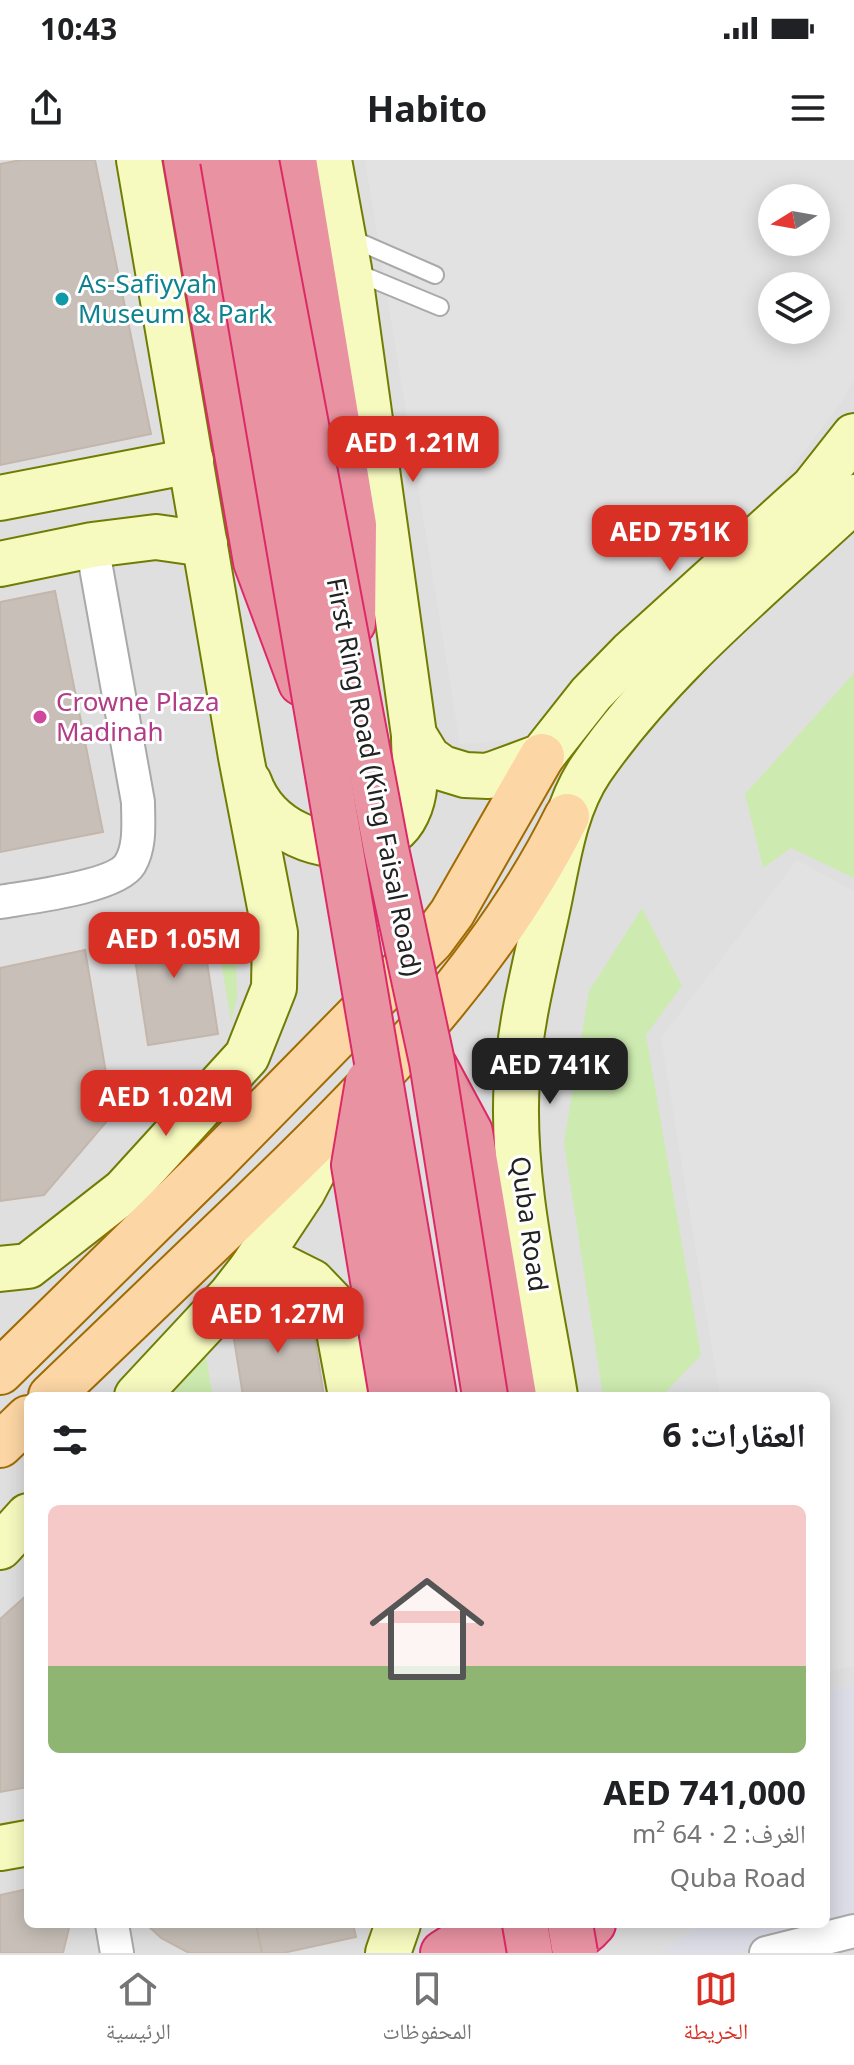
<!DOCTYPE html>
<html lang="ar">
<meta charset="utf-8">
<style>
:root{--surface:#fff;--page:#f2f2f2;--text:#202124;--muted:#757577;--line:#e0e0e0;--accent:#d93025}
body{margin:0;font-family:"Noto Sans","Noto Naskh Arabic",sans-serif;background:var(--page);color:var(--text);direction:rtl;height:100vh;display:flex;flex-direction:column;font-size:30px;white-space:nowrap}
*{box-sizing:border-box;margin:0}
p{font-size:26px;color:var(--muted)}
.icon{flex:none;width:44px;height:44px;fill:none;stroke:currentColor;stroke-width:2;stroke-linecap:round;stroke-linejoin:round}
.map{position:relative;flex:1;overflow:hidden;direction:ltr}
.sheet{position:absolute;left:24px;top:1232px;width:806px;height:536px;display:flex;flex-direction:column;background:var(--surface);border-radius:12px;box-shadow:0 4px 20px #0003;direction:rtl}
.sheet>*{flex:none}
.needle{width:52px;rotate:259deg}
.fabs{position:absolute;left:758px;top:24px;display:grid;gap:16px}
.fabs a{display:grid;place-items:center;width:72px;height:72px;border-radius:50%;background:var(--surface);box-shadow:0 4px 20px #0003;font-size:40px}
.price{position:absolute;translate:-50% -68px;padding:0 18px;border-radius:16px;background:var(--accent);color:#fff;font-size:26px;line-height:52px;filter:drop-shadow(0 2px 4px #0008)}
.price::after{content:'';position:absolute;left:50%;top:48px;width:24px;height:18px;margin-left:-12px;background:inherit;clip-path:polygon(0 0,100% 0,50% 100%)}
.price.selected{background:#222;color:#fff}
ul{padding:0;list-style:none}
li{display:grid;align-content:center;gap:16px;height:424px;padding:0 24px}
li span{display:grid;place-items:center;height:248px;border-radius:12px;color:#555}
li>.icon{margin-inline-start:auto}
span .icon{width:144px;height:144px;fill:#fffc;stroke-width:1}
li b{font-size:34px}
h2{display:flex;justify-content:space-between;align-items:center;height:96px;padding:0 24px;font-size:34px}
.status{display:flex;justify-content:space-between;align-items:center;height:56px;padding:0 40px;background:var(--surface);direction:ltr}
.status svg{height:22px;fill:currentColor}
header{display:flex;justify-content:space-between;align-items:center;height:104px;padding:0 24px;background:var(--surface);font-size:36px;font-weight:700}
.menu{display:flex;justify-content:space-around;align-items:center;height:112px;border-top:2px solid var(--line);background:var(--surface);font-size:22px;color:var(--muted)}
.menu a{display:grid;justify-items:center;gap:4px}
.menu .selected{color:var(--accent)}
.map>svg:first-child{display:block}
</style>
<div class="status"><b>10:43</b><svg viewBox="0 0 49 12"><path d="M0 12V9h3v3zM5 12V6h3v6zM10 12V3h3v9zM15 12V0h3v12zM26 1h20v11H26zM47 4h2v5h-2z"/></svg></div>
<header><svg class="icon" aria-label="menu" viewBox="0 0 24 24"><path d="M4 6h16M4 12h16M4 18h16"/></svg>Habito<svg class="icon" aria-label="share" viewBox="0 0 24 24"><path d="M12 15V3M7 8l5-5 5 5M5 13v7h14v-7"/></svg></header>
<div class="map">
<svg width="854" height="1793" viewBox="0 0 854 1793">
<rect width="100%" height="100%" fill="#f2efe9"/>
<path fill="#e0dfdf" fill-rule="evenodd" d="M0,0H854V1793H0ZM772,38H816V82H772ZM772,126H816V170H772ZM28,1236H826V1764H28Z"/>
<g fill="#cdebb0">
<path d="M854,513V718L791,688L763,708L745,634Z"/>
<path d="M642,748L682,826L646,875L701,1195L662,1236H603L564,983L589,831Z"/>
<path d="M236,760L237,838L231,861L215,766Z"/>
<path d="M204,1186L213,1236H168Z"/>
</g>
<g fill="#e2e2e2" fill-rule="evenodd">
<path d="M365,0H854V220L839,246L586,575L460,584ZM772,38H816V82H772ZM772,126H816V170H772Z"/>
<path d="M797,700L854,731V1506L826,1512V1236H720L661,878Z"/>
</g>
<path fill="#dddde8" d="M854,1525V1793H660L695,1768L694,1764H826V1532Z"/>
<g fill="#c7bfb8" stroke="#c4b6ab" stroke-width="2">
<path d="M21,0H95L151,274L0,305V4Z"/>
<path d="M55,431L103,672L0,692V442Z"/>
<path d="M200,756L218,874L148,885L130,766Z"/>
<path d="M85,790L113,954L44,1035L0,1041V808Z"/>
<path d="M310,1148L324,1236H243L231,1160Z"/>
<path d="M28,1434V1627L0,1632V1459Z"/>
<path d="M28,1729V1764H70L63,1793H0V1735Z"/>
<path d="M146,1764H256L262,1793H189L161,1778Z"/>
<path d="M256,1764H353L356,1777L283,1793H262Z"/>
</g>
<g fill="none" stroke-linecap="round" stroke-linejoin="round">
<g stroke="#a9a9a9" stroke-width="20">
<g id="lane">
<path d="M348,77L435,115"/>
<path d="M353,111L440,147"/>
</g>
</g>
<g stroke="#a9a9a9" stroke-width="36">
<g id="street">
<path d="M0,742C29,737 116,727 130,704C141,685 138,662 138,642L92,385"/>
<path d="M112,1764L117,1793"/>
<path d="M766,1793L854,1771"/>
</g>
</g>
<g stroke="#707d05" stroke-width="48">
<g id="secondary">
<path d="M329,0L349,109L414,575L428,598L442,608L465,615L488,616L542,596L591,534L631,493L813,328L854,276"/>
<path d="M0,338L191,301"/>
<path d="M0,404L92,385L156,377L205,384"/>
<path d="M249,622C266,670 322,694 370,682C387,677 399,670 407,653C419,629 414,601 414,575"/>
<path d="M252,1108L303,1031L337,966"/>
<path d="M0,1109L28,1106L124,1031L247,896L274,828L275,773L241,597L139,0"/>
<path d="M137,1236L231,1135L252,1108L282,1107L312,1122L334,1145L351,1236"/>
<path d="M555,1236C539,1135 510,1020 517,919C520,861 536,803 548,746C558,699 564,649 591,609C659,511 752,434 839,354L854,337"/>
<path d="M0,1387L28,1356"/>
<path d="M0,1688L28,1683"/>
<path d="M388,1793L398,1764"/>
</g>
</g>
<g stroke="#a06b00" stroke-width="48">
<g id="primary">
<path d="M0,1212L215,1001L432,780L452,753L542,596"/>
<path d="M51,1236C118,1172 185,1107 252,1043C372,928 493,806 567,656"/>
<path d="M0,1285L28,1258"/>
</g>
</g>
<g stroke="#dc2a67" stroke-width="48">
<g id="highway">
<path d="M186,0L256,402L301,523"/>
<path d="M294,0L354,365L353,463"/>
<path d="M435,907L470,972L514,1236"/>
<path d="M479,1770C485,1774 492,1781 500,1784C529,1793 573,1788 593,1764"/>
<path d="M443,1793L479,1770L478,1764"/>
</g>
</g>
<use href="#lane" stroke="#fff" stroke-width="16"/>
<use href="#street" stroke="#fff" stroke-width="32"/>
<use href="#secondary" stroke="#f7fabf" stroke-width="44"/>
<use href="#primary" stroke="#fcd6a4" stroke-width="44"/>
<use href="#highway" stroke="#e892a2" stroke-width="44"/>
<g stroke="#dc2a67" stroke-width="48" stroke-linecap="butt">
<g id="highway-bridge">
<path d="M223,0L434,1236"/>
<path d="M256,0L386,689L432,902L485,1236"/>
<path d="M368,922L354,1005L392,1236"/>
<path d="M525,1764L530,1793"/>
<path d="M570,1764L575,1793"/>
</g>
</g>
<use href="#highway-bridge" stroke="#e892a2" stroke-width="44"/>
</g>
<circle fill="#0f9aa8" stroke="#fff" stroke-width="3" cx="62" cy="139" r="8"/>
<circle fill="#d1479c" stroke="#fff" stroke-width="3" cx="40" cy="557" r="8"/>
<g text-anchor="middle" stroke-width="6" stroke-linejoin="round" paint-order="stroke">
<g font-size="26" fill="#0d838f" stroke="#fff" text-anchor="start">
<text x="78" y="133">As-Safiyyah<tspan x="78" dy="30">Museum &amp; Park</tspan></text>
</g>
<g font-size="26" fill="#b23c85" stroke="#fff" text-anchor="start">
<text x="56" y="551">Crowne Plaza<tspan x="56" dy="30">Madinah</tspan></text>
</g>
<g font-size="26" fill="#222" stroke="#fff">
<text transform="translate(374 617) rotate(79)" y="9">First Ring Road (King Faisal Road)</text>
<text transform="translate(529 1064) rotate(82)" y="9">Quba Road</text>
</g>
</g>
</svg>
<div class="fabs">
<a><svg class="needle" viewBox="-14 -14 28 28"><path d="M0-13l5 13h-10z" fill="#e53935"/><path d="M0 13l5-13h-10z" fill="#757577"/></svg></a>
<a><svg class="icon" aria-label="layers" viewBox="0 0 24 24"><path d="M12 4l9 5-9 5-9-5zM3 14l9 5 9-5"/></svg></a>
</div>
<b class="price" style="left:413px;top:324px">AED 1.21M</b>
<b class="price" style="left:670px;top:413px">AED 751K</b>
<b class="price" style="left:174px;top:820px">AED 1.05M</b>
<b class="price selected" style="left:550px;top:946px">AED 741K</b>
<b class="price" style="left:166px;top:978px">AED 1.02M</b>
<b class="price" style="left:278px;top:1195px">AED 1.27M</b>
<section class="sheet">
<h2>العقارات: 6<svg class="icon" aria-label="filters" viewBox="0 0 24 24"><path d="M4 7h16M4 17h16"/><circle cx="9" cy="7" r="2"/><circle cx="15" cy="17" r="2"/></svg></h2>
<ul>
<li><span style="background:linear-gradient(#f6c9c9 65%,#8fb573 0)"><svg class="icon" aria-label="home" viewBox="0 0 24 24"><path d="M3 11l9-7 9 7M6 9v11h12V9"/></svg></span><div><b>AED 741,000</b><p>الغرف: 2 · 64 m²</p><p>Quba Road</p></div></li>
</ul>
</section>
</div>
<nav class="menu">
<a class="selected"><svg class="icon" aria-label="map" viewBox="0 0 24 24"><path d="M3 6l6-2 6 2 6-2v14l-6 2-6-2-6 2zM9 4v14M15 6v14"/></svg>الخريطة</a>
<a><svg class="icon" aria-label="saved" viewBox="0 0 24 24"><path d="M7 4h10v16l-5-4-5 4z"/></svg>المحفوظات</a>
<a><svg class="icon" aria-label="home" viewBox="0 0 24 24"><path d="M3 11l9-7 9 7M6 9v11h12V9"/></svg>الرئيسية</a>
</nav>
